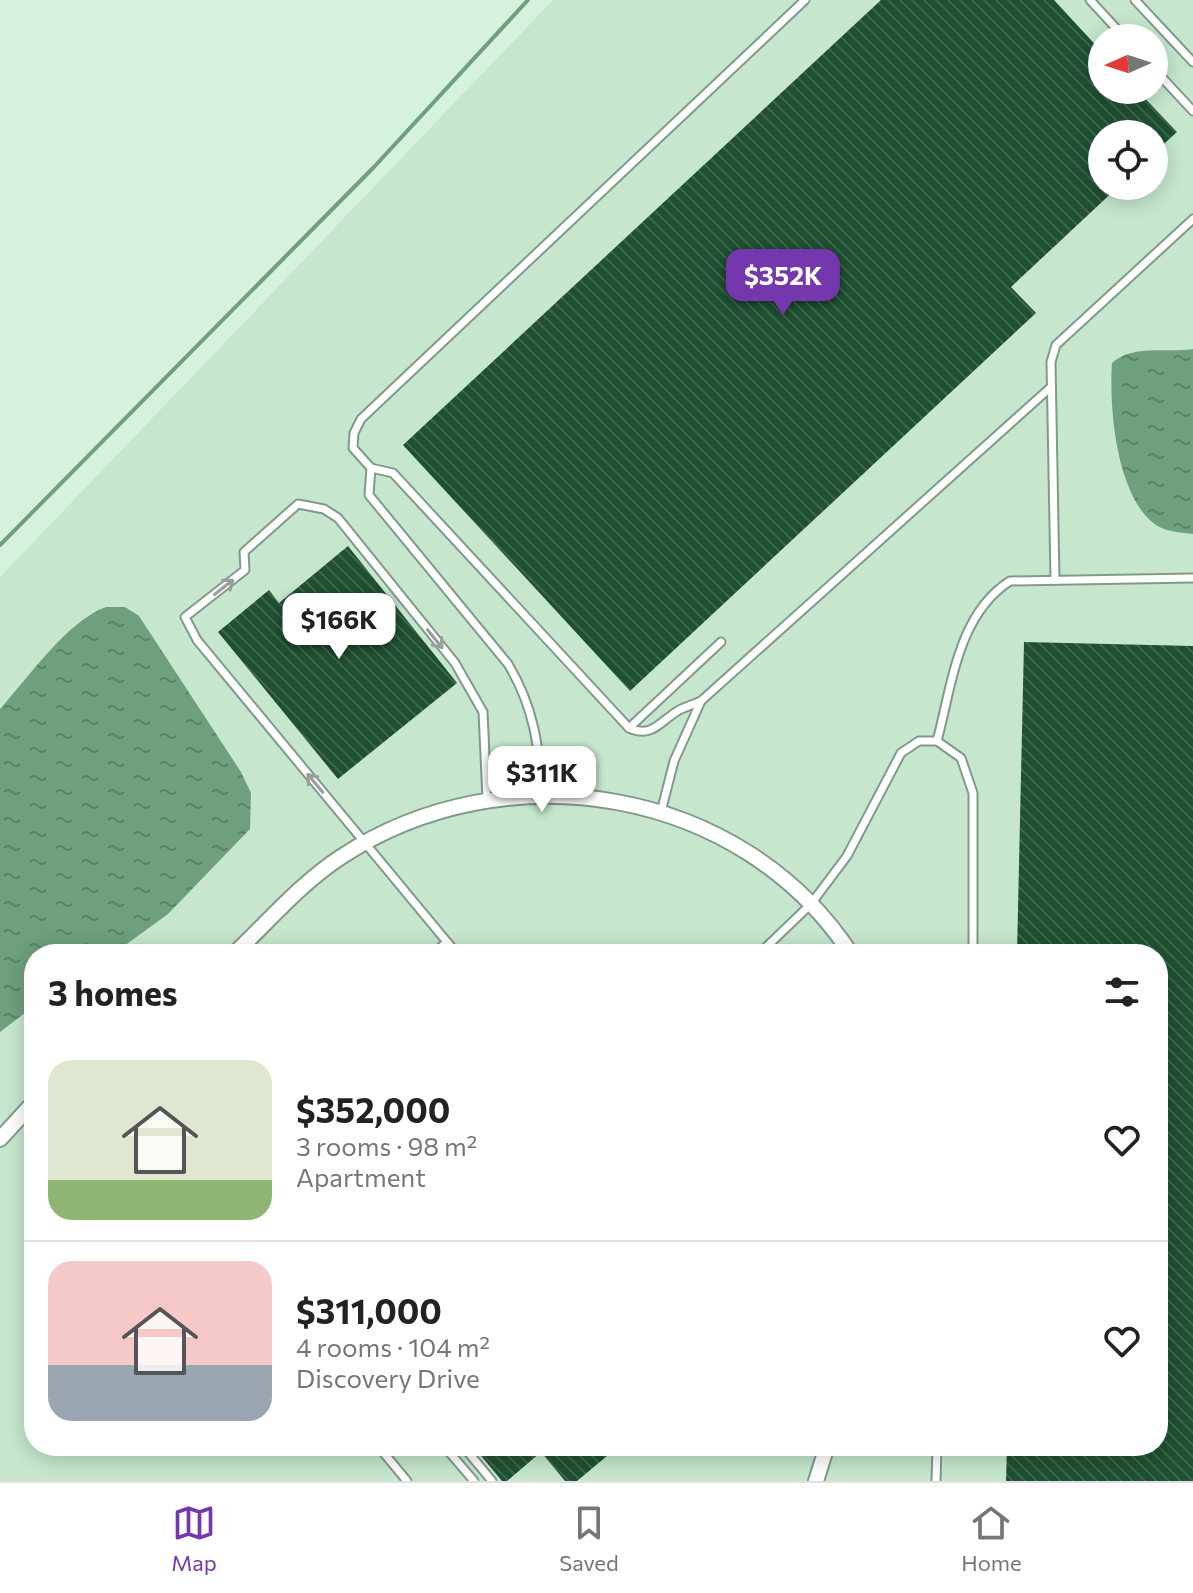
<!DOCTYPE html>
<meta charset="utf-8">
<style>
:root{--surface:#fff;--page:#f2f2f2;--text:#222;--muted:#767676;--line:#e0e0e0;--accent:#7437ad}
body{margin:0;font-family:Commissioner,sans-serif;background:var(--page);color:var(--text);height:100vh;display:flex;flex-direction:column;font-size:30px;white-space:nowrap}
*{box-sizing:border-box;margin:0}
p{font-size:26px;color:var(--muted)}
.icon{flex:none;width:44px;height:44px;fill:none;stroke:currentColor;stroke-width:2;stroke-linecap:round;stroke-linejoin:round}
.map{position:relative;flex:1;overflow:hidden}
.side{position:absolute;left:24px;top:944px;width:1144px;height:512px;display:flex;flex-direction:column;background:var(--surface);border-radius:32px;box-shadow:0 4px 20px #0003}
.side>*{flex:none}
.needle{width:52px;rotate:267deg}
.tools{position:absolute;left:1088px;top:24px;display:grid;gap:16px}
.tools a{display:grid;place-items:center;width:80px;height:80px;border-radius:50%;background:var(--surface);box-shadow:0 4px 20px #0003;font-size:40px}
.price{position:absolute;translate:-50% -68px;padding:0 18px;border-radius:16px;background:#fff;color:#222;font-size:26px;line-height:52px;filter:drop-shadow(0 2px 4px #0008)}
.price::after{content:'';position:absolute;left:50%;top:48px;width:24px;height:18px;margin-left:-12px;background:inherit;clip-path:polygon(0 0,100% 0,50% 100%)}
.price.on{background:var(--accent);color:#fff}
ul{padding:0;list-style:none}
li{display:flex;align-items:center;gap:24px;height:200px;padding:0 24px}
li+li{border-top:2px solid var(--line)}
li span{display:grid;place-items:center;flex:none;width:224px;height:160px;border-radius:24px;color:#555}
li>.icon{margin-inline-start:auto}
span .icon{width:96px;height:96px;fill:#fffc;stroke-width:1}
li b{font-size:34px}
h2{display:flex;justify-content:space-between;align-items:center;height:96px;padding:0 24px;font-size:34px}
.dock{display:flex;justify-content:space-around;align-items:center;height:112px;border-top:2px solid var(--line);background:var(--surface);font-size:22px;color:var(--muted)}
.dock a{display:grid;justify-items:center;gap:4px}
.dock .on{color:var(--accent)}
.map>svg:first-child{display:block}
</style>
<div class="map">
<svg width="1193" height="1481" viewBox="0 0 1193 1481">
<defs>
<pattern id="water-ripples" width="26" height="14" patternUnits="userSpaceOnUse" patternTransform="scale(2)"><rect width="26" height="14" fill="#6ea07d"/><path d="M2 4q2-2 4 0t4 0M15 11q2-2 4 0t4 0" fill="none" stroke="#5a8366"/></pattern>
<pattern id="building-back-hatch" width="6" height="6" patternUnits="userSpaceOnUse" patternTransform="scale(2)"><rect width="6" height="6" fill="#1f5032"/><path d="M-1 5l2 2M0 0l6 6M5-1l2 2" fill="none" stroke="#3e664e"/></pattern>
</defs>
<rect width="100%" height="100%" fill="#d6f1de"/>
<path fill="#c6e7ce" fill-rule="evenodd" d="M553,0H1193V1481H0V577ZM1102,38H1154V90H1102ZM1102,134H1154V186H1102ZM34,954H1158V1446H34Z"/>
<g fill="url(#water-ripples)">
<path d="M1193,349V534C1179,532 1163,532 1152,522C1116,491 1109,408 1112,363C1133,344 1166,353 1193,349Z"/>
<path d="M106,607H125L139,616L241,772L251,793L250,829L168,914L113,954H34V1006L0,1032V709C28,678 67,621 106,607Z"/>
</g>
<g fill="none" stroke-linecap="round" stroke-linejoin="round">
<path stroke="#6ea07d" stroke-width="4" d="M0,545L374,167L528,0"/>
</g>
<g fill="url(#building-back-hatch)">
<path d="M881,0H1054L1102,52V90H1137L1177,132L1154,153V134H1102V186H1119L1011,287L1036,313L630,691L403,445Z"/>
<path d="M348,546L457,683L338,779L218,632L269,590L279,603Z"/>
<path d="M1024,642L1193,646V1481H1006L1007,1446H1158V954H1017Z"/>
<path d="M473,1446H619L577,1481H565L541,1452L507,1481H502Z"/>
</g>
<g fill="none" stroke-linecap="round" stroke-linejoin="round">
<g stroke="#819a88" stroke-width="11">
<g id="service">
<path d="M1090,0L1125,38"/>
<path d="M1135,0L1193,62"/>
<path d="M1154,69L1193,111"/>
<path d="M371,468L393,473L629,728C651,738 659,723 676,712C683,707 693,705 701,701"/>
<path d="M1055,580L1051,362L1056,345L1193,219"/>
<path d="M629,728L721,642"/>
<path d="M937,741C952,685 958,614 1010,581L1193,578"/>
<path d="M542,795C539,746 534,707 508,664L369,495L371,468L353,448L354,433L361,419L805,0"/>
<path d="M661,812L674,761L701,701L1051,387"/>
<path d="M447,942L457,954"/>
<path d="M433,954L447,942L197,640L185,617L245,570L244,552L298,504L324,509L338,518L455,663L483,712L487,799"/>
<path d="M759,954L811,904L847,856L901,753L919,741H937L961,758L973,793V954"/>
<path d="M21,1115L34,1126"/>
<path d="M378,1446L407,1481"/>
<path d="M444,1446L474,1481"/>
<path d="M463,1446L492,1481"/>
<path d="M936,1481L937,1446"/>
</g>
</g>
<g stroke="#819a88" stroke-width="18">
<g id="minor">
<path d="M234,954C269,921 301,883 341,857C505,749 741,786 851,954"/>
<path d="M0,1139L34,1102"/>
<path d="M816,1481L827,1446"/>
</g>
</g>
<use href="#service" stroke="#fff" stroke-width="7"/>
<use href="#minor" stroke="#fff" stroke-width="14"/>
</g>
<defs><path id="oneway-shaft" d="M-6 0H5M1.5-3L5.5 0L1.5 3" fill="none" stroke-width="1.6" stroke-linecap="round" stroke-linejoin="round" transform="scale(2)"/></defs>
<g stroke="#9b9f9c">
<use href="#oneway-shaft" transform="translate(224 587) rotate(-38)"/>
<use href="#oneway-shaft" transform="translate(435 639) rotate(51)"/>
<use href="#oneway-shaft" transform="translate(315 783) rotate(-130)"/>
</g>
</svg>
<div class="tools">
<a><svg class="needle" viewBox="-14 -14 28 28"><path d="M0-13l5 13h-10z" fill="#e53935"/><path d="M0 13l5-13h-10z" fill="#767676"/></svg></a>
<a><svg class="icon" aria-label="locate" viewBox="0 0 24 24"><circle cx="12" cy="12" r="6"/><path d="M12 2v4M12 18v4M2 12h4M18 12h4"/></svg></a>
</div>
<b class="price on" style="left:783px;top:317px">$352K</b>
<b class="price" style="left:339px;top:661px">$166K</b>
<b class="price" style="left:542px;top:814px">$311K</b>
<section class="side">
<h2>3 homes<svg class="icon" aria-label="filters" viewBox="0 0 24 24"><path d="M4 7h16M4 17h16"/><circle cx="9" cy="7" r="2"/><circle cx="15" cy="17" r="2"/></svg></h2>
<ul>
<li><span style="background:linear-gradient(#dfe7d0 75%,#8fb573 0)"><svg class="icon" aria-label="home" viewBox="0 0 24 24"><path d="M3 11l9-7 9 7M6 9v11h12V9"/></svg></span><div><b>$352,000</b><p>3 rooms · 98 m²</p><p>Apartment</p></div><svg class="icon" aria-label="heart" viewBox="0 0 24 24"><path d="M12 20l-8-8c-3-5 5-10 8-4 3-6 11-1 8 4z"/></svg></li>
<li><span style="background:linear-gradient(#f6c9c9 65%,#9aa5b1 0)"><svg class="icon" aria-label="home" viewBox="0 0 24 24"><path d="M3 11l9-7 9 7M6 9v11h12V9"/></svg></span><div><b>$311,000</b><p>4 rooms · 104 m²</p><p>Discovery Drive</p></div><svg class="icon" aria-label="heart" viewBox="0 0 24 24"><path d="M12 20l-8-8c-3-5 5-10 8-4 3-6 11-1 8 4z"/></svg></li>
</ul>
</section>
</div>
<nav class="dock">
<a class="on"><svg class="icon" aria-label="map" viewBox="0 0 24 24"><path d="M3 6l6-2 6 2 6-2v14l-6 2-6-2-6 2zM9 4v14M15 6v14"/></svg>Map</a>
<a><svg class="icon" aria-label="saved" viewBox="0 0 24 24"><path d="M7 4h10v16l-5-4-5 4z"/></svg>Saved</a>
<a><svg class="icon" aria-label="home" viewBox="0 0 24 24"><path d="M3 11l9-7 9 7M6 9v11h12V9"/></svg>Home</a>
</nav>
